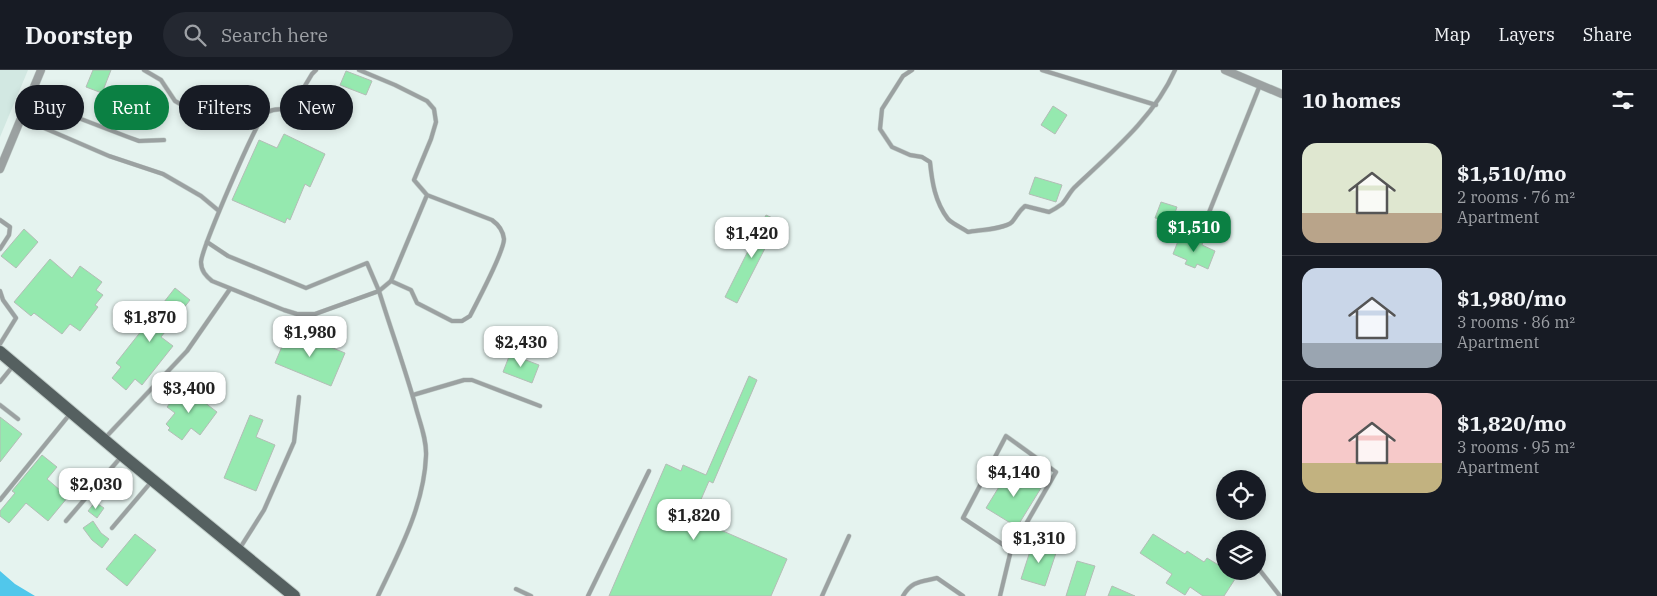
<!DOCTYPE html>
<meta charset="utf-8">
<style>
:root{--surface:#171b24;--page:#242831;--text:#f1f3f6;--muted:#9ea1a6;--line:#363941;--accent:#0b8043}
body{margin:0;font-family:"IBM Plex Serif",serif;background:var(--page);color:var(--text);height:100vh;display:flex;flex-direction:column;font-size:19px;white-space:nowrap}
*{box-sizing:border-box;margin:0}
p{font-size:16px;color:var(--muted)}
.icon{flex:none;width:28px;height:28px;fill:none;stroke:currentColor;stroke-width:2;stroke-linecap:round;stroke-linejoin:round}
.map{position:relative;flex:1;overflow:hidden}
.panel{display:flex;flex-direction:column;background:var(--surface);width:375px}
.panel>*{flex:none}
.top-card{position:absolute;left:15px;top:15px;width:475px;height:45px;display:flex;gap:10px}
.tools{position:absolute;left:1216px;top:400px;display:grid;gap:10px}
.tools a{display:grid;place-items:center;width:50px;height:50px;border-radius:50%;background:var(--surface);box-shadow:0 2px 8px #0003;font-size:25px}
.price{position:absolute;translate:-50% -42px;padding:0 11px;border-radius:10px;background:#fff;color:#222;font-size:16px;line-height:32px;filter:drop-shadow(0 1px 2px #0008)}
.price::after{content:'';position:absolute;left:50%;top:30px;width:15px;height:11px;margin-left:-8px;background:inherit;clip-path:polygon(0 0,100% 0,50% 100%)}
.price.current{background:var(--accent);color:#fff}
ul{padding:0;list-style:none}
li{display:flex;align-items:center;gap:15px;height:125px;padding:0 20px}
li+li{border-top:1px solid var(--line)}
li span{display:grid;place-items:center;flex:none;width:140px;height:100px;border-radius:15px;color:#555}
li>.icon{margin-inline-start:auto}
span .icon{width:60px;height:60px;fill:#fffc;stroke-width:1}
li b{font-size:21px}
h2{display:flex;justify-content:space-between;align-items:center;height:60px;padding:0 20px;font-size:21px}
.chip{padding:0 18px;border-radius:22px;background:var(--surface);box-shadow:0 2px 8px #0003;font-size:18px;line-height:45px}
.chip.current{background:var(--accent);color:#fff}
header{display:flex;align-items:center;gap:30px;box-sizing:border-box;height:70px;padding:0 25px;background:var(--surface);border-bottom:1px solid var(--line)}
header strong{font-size:24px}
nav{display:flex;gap:28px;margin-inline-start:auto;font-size:18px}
.search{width:350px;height:45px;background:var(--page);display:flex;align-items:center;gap:12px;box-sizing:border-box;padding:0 18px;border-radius:28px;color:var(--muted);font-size:19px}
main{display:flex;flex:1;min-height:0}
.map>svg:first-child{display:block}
</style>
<header>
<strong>Doorstep</strong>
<div class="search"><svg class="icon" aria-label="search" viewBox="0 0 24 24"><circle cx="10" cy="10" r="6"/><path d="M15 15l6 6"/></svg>Search here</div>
<nav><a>Map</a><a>Layers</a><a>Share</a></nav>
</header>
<main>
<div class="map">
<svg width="1282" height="526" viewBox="0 0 1282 526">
<rect width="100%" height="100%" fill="#e5f3ef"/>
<path fill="#d2e8e2" d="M0,0H28L0,67Z"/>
<path fill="#51c7eb" d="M0,501L15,514L35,526H0Z"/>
<g fill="#95e9af" stroke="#b3bdb6">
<path d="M93,0H111L102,23L86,17Z"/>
<path d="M346,1L372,11L366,25L340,15Z"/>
<path d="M1053,36L1067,45L1055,64L1041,55Z"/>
<path d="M284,64L325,84L310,117L305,114L290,150L287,148L285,153L232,130L259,70L277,78Z"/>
<path d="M1035,107L1062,115L1056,132L1029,124Z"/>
<path d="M1161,132L1177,137L1170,157L1159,154L1161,149L1155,148Z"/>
<path d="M766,145L779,151L737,233L725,227Z"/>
<path d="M24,159L38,172L16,198L1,186Z"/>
<path d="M1180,166L1193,172L1194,169L1203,172L1202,175L1215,181L1208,199L1197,194L1195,198L1185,194L1187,190L1173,184Z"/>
<path d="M50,189L72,208L80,196L102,212L96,220L103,225L95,235L98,237L80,261L70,254L62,264L34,243L31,246L14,232Z"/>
<path d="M175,218L190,230L161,267L173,276L142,315L135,309L126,320L112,308L121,297L116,293Z"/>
<path d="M289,260L345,283L331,316L275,293Z"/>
<path d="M510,284L539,295L532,313L503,302Z"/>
<path d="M749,306L757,310L713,413L709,411L693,448L787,489L771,526H609L666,394L681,401L683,395L706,405Z"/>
<path d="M183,316L217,342L200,365L191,358L182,370L168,360L170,358L166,354L175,343L167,337Z"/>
<path d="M250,345L263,350L256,367L275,375L256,421L224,408Z"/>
<path d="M0,347L22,364L0,392Z"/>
<path d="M42,385L57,397L47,409L68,427L48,451L26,433L9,453L0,446V441L15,423L12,421Z"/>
<path d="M1010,399L1041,418L1017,457L986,438Z"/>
<path d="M95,432L104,438L97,448L88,441Z"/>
<path d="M93,451L101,463L109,469L102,478L92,470L83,458Z"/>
<path d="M135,464L156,480L127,516L106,499Z"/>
<path d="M1153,464L1185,484L1187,481L1204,492L1207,488L1225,499V501H1228L1237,506L1224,526H1203L1190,517L1185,525L1166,513L1172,504L1140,483Z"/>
<path d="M1033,472L1057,480L1045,516L1021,509Z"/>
<path d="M1077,491L1095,496L1085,526H1066Z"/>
<path d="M1112,516L1135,526H1108Z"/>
</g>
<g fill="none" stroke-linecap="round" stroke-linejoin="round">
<g stroke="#c2ceca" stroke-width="5">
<g id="lane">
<path d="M144,0L161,10L175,31L200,45"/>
<path d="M316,0L312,4L291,39C283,39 271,38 265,44C255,54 202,178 201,192C201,201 206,206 212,211L284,240L297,244H315L379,221C391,260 405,298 416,338C420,353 427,370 426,386C424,436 399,482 378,526"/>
<path d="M359,0L395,15L427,31L434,39L436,52L431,69L414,110L427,125L492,150C499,155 503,160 504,169C504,182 477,232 470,246L462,251H452L417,233L411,220L391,211L427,125"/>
<path d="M912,0L903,6L882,39L880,59L892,77L910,85L922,87L930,92C932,112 935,132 948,149C953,154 962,158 968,162C979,160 1005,159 1012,152C1017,146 1018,142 1025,136L1049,142C1053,140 1058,137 1062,134C1067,129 1070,121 1076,116C1112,82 1155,46 1175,0"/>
<path d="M1042,0L1156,35"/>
<path d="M29,29L128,67L139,71L164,70"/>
<path d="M21,48L109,86L163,104L201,126L219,141"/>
<path d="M0,150L10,157L9,165L0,179"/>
<path d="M1204,155L1260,15"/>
<path d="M207,172L228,186L306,218L367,193L379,221L391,211"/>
<path d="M0,221L3,230L16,248L0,274"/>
<path d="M0,312L13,296"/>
<path d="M413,325L464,310H472L540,336"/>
<path d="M0,335L18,349"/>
<path d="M105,368L187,281L230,219"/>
<path d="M0,430L70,344"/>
<path d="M66,451L121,387"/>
<path d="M112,458L152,411"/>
<path d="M240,478L264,440L294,372L299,327"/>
<path d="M1258,498L1280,526"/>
<path d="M516,519L531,526"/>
<path d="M588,526L649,401"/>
<path d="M822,526L849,466"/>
<path d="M903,526C912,511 920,512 937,508L963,526"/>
<path d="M1000,526L1011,480L1056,402L1006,366L963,448L1011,480"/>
</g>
</g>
<g stroke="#c2ceca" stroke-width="9">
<g id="street">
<path d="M1225,0L1282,24"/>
<path d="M0,99L41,0"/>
</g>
</g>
<g stroke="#c2ceca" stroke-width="14">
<path id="primary" d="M0,282L122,385L294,526"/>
</g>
<use href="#lane" stroke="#9ba1a1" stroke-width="4"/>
<use href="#street" stroke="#9ba1a1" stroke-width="8"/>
<use href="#primary" stroke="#556060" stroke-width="12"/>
</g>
</svg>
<div class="tools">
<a><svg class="icon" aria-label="locate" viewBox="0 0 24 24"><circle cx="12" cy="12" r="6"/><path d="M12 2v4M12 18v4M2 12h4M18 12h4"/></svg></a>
<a><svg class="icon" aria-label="layers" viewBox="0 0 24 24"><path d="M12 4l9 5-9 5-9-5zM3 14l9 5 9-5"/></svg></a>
</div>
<b class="price current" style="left:1194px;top:183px">$1,510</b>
<b class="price" style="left:752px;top:189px">$1,420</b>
<b class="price" style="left:150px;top:273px">$1,870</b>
<b class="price" style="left:310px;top:288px">$1,980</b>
<b class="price" style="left:521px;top:298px">$2,430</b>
<b class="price" style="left:189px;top:344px">$3,400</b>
<b class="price" style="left:1014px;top:428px">$4,140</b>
<b class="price" style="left:96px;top:440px">$2,030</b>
<b class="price" style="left:694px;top:471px">$1,820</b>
<b class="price" style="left:1039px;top:494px">$1,310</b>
<div class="top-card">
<a class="chip">Buy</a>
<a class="chip current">Rent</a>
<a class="chip">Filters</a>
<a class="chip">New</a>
</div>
</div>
<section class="panel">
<h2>10 homes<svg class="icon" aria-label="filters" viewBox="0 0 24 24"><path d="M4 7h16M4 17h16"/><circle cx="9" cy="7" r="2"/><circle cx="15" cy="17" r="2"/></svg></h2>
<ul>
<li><span style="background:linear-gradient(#dfe7d0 70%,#b9a48a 0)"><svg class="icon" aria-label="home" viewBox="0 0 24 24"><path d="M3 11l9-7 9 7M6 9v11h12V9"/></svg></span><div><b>$1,510/mo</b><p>2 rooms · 76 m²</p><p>Apartment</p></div></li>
<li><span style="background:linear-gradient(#c9d6e8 75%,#9aa5b1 0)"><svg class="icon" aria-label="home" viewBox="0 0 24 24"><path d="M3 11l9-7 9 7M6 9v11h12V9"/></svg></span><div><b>$1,980/mo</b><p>3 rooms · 86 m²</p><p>Apartment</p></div></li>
<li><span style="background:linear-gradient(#f6c9c9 70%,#c2b280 0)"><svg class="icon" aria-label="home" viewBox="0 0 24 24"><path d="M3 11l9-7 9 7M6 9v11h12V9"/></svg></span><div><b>$1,820/mo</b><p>3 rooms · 95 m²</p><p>Apartment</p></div></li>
</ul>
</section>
</main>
